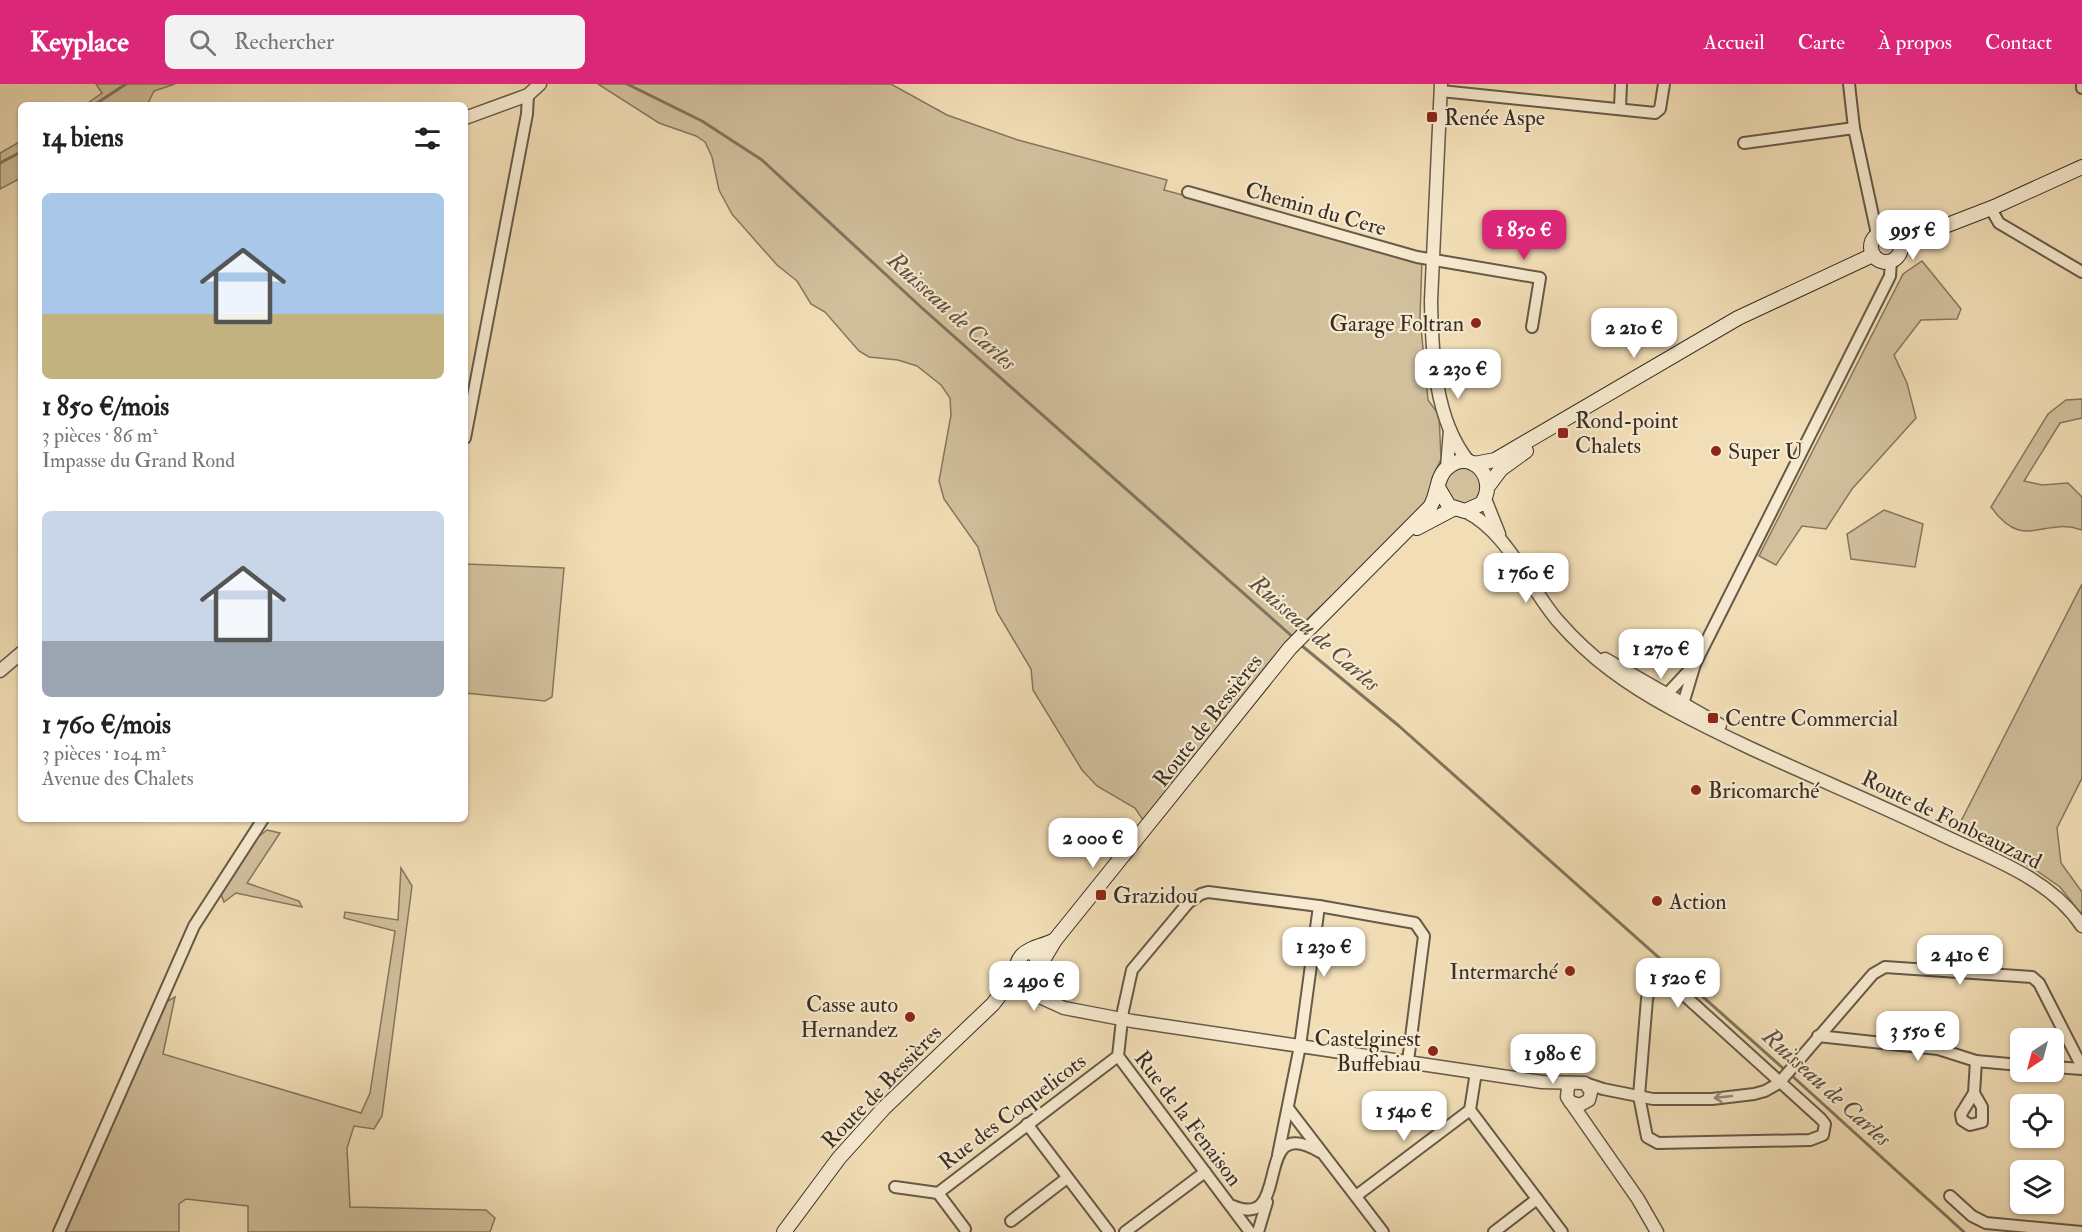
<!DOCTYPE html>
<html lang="fr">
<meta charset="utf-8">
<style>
:root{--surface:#fff;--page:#f2f2f2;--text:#222;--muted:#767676;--accent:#db2777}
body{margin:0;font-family:"IM FELL Double Pica",serif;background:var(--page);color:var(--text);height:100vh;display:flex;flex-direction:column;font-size:22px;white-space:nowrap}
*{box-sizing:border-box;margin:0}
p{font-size:20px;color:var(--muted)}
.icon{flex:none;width:33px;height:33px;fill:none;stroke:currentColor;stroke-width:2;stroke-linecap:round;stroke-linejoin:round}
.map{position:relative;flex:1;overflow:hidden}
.side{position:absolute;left:18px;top:18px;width:450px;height:720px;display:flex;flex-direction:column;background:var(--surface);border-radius:9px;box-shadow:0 2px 4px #0004}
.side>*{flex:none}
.needle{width:39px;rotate:216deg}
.tools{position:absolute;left:2010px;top:944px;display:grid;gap:12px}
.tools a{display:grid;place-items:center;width:54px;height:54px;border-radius:9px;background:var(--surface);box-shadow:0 2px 4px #0004;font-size:30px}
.price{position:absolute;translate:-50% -51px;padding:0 14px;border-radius:12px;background:#fff;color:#222;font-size:20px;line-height:39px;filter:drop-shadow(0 2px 3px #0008)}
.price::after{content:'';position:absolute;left:50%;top:36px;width:18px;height:14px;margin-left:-9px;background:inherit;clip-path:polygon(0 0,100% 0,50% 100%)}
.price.selected{background:var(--accent);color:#fff}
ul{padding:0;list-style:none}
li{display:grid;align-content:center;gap:12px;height:318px;padding:0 24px}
li span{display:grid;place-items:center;height:186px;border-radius:9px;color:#555}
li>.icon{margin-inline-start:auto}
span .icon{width:108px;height:108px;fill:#fffc;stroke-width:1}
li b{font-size:26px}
h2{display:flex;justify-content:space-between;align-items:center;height:72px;padding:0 24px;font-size:26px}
header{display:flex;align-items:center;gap:36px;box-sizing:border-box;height:84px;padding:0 30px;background:var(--accent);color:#fff}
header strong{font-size:28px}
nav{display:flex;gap:33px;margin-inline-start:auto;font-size:21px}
.search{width:420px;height:54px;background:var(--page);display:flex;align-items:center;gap:15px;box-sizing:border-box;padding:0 21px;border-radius:9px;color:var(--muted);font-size:22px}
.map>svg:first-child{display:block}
</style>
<header>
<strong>Keyplace</strong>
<div class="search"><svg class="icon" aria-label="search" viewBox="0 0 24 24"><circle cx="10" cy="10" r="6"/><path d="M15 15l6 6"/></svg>Rechercher</div>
<nav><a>Accueil</a><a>Carte</a><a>À propos</a><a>Contact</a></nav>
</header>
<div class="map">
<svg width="2082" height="1148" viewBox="0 0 2082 1148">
<rect width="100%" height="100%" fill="#f2deb6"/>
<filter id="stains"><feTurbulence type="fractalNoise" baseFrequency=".00333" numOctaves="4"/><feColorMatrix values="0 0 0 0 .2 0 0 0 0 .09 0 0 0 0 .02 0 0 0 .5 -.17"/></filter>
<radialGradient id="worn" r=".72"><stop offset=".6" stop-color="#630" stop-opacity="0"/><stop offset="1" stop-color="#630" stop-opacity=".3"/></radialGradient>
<g fill="#d2c09d" stroke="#847760" stroke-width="1.5">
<path d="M96,0H175L154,7L147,21H85L102,9Z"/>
<path d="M598,0H891L947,31L1018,56L1167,96L1164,106L1422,176L1420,233L1428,316L1439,331L1441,375L1432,394L1428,421L1303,539L1143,736L1135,724L1097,702L1082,686L1033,606L1031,585L997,528L978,463L944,415L939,397L951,331L950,314L941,301L917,282L898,276L869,273L859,267L825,228L811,220L797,197L777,181L732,130L719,106L712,73L705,58L696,52L659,39Z"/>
<path d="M21,57V94L0,105V69Z"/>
<path d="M1922,177L1961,225L1957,235L1921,236L1894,271L1907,299L1916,334L1852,405L1826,445L1802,442L1776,481L1759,472L1903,190Z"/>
<path d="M2082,315V334L2060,339L2024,397L2042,401L2068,399L2082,413V446C2042,432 2024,469 1991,423L2048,330L2066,316Z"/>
<circle cx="1464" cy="402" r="19"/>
<path d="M1884,426L1923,440L1915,483L1851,475L1847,450Z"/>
<path d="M465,480L564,484L552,613L545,617L465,609Z"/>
<path d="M2082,500V694L2057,744L2061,779L2082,808V831L2060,803L2034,785L1957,745Z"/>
<path d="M267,746L280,749L247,799L299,817L302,823L236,809L224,818L221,810L254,756Z"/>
<path d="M401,784L412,802L382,1032L374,1045L354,1042L347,1064L350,1123L486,1126L495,1134L490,1148H248V1122L186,1115L179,1120V1148H65L166,918L175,913L163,970L361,1029L370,1009L395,847L344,834L345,828L398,836Z"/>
</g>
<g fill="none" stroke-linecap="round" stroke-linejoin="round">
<g stroke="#81745e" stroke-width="3">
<path d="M627,0L702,37L762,76L922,224L1294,554"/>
<path d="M94,21L126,0"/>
<path d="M0,79L21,68"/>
<path d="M1301,561L1399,642L1785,986"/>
<path d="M1790,990L1964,1148"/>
</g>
<g stroke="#665a48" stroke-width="14">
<g id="minor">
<path d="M1849,0L1854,44L1877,150"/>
<path d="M2082,0V4"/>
<path d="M1441,7L1655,29L1660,25L1664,0"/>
<path d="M1620,24L1621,0"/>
<path d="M1744,59L1854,44"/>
<path d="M1188,108L1417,173L1540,194L1532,243"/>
<path d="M1991,125L1999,139L2082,188"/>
<path d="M465,354L527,30L528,11"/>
<path d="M1668,616V609L1695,580"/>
<path d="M1678,622L1683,620L1695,580L1890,192L1891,177"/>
<path d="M1659,895L1674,902L1821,1035L1825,1040L1823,1051L1810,1056L1658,1059L1647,1053L1639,1012L1647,915L1650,903Z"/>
<path d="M1818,952L1938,965L1976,977L2020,981"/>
<path d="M2054,983L2082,985"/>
<path d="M1476,988L1470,1026L1562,1148"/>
<path d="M1585,999L1603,1005L1653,1015H1712L1754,1010L1765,1007L1779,999L1873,890L1885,883L2032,893L2039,899L2082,983"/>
<path d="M1974,1009L1982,1023V1038L1970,1041L1962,1036L1961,1030L1974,1009L1976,977"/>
<path d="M1288,1024L1383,1148"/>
<path d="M1027,1040L1109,1148"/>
<path d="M1278,1071L1300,962L1319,822"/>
<path d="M895,1103L938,1109"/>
<path d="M1356,1112L1470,1026"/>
<path d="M1950,1112L1972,1132L1986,1139L2082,1148"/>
<path d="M1233,1122C1294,1148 1250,1026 1320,1068"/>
<path d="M1011,1137L1067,1094"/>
<path d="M965,1145L938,1109L1118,972"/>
<path d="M59,1148L194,842L263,735"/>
<path d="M1125,1148L1205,1088"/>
<path d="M1250,1148L1118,972L1123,927L1132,886L1188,819L1201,810L1208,808L1319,822L1415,839L1424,852L1408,977"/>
<path d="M1258,1148L1267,1118"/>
<path d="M1494,1148L1537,1115"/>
</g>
</g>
<g stroke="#665a48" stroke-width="15">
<g id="tertiary">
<path d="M1441,0L1431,217C1432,268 1434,336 1469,378"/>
<path d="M465,34L528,11L540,0"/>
<path d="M1447,384L1450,346"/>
<path d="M1485,415L1499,450"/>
<path d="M1465,427C1508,448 1528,502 1558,537C1591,575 1628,601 1672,625C1759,672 1851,707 1940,750C1990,774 2050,794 2082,842"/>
<path d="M1605,575L1720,641"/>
<path d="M0,587L21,569"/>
<path d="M1024,906L1064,924L1132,937L1508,993L1542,998L1585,999L1591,1008L1589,1016L1580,1021L1570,1018"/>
<path d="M1571,999L1568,1003L1567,1013L1638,1115L1657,1148"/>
</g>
</g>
<g stroke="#372e24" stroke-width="16">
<g id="secondary">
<circle cx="1886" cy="163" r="15"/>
<path d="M1901,159L1994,123L2082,83"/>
<path d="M1474,380L1495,376L1738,234L1873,171"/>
<path d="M1489,401L1501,385L1526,367"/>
<path d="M1417,444L1453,425"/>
<path d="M1031,867L1039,876L1037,896L1032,904L1023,906L1015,896C1015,864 1031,867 1055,856"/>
<path d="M1039,883L1055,856L1290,564L1430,423C1438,411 1436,393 1447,384C1471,362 1500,396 1481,420L1465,427L1449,422L1439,405"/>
<path d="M784,1148L839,1074L884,1024L993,920L1015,891"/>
</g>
</g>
<use href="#minor" stroke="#f7ead0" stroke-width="10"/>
<use href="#tertiary" stroke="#f7ead0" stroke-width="12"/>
<use href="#secondary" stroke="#f7ead0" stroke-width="14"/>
</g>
<defs><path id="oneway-shaft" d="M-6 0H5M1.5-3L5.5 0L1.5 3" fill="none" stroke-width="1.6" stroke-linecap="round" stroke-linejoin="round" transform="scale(1.5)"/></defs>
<use stroke="#978c7a" href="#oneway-shaft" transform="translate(1723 1013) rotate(174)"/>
<g fill="#8f2418" stroke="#f7ead0" stroke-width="2">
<rect x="1426" y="27" width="12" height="12" rx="3"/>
<circle cx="1476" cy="239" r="6"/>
<rect x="1557" y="343" width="12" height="12" rx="3"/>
<circle cx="1716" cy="367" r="6"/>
<rect x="1707" y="628" width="12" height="12" rx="3"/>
<circle cx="1696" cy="706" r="6"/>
<rect x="1095" y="805" width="12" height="12" rx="3"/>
<circle cx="1657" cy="817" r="6"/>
<circle cx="1570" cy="887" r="6"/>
<circle cx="910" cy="933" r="6"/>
<circle cx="1433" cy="967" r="6"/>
</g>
<g text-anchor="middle" stroke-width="4.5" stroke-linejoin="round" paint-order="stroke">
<g font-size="22" fill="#372e24" stroke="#f7ead0" text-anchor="start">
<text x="1444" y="41">Renée Aspe</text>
<text x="1464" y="247" text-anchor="end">Garage Foltran</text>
<text x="1575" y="344">Rond-point<tspan x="1575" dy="25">Chalets</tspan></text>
<text x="1728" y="375">Super U</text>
<text x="1725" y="642">Centre Commercial</text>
<text x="1708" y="714">Bricomarché</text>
<text x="1113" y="819">Grazidou</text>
<text x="1669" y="825">Action</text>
<text x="1558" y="895" text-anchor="end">Intermarché</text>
<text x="898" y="928" text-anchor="end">Casse auto<tspan x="898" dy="25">Hernandez</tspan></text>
<text x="1421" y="962" text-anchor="end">Castelginest<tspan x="1421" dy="25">Buffebiau</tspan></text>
</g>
<g font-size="22" fill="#372e24" stroke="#f7ead0">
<text transform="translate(1316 124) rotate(16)" y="8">Chemin du Cere</text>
<text transform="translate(1207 636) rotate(-52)" y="8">Route de Bessières</text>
<text transform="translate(1952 735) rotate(26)" y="8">Route de Fonbeauzard</text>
<text transform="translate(881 1002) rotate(-46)" y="8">Route de Bessières</text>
<text transform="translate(1012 1027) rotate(-37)" y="8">Rue des Coquelicots</text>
<text transform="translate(1189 1034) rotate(53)" y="8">Rue de la Fenaison</text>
</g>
<g font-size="24" font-style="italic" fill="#5c5141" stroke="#f7ead0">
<text transform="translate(952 227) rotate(42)" y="8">Ruisseau de Carles</text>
<text transform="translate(1315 549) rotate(41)" y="8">Ruisseau de Carles</text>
<text transform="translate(1827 1003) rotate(42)" y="8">Ruisseau de Carles</text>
</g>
</g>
<rect width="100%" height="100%" filter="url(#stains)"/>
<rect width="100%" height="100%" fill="url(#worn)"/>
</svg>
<div class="tools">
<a><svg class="needle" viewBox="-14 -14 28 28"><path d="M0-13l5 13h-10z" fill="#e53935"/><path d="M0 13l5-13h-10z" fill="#767676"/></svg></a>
<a><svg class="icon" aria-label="locate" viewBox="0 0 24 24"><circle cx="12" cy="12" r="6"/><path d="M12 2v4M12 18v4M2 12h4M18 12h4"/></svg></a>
<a><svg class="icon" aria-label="layers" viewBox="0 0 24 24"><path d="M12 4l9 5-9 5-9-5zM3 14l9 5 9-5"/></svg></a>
</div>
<b class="price selected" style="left:1524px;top:177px">1 850 €</b>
<b class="price" style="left:1913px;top:177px">995 €</b>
<b class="price" style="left:1634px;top:275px">2 210 €</b>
<b class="price" style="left:1458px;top:316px">2 230 €</b>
<b class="price" style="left:1526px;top:520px">1 760 €</b>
<b class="price" style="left:1661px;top:596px">1 270 €</b>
<b class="price" style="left:1093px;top:785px">2 000 €</b>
<b class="price" style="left:1324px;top:894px">1 230 €</b>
<b class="price" style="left:1960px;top:902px">2 410 €</b>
<b class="price" style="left:1678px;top:925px">1 520 €</b>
<b class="price" style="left:1034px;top:928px">2 490 €</b>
<b class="price" style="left:1918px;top:978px">3 550 €</b>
<b class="price" style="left:1553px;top:1001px">1 980 €</b>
<b class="price" style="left:1404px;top:1058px">1 540 €</b>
<section class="side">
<h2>14 biens<svg class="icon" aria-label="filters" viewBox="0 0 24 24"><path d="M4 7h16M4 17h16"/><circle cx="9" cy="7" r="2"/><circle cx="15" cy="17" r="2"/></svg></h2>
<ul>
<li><span style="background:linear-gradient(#a9c7e8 65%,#c2b280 0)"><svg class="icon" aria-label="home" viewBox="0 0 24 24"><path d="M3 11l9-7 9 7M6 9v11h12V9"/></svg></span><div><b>1 850 €/mois</b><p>3 pièces · 86 m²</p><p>Impasse du Grand Rond</p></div></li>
<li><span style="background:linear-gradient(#c9d6e8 70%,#9aa5b1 0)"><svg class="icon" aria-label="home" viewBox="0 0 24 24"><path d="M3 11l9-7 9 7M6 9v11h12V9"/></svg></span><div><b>1 760 €/mois</b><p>3 pièces · 104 m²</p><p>Avenue des Chalets</p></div></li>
</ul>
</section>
</div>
